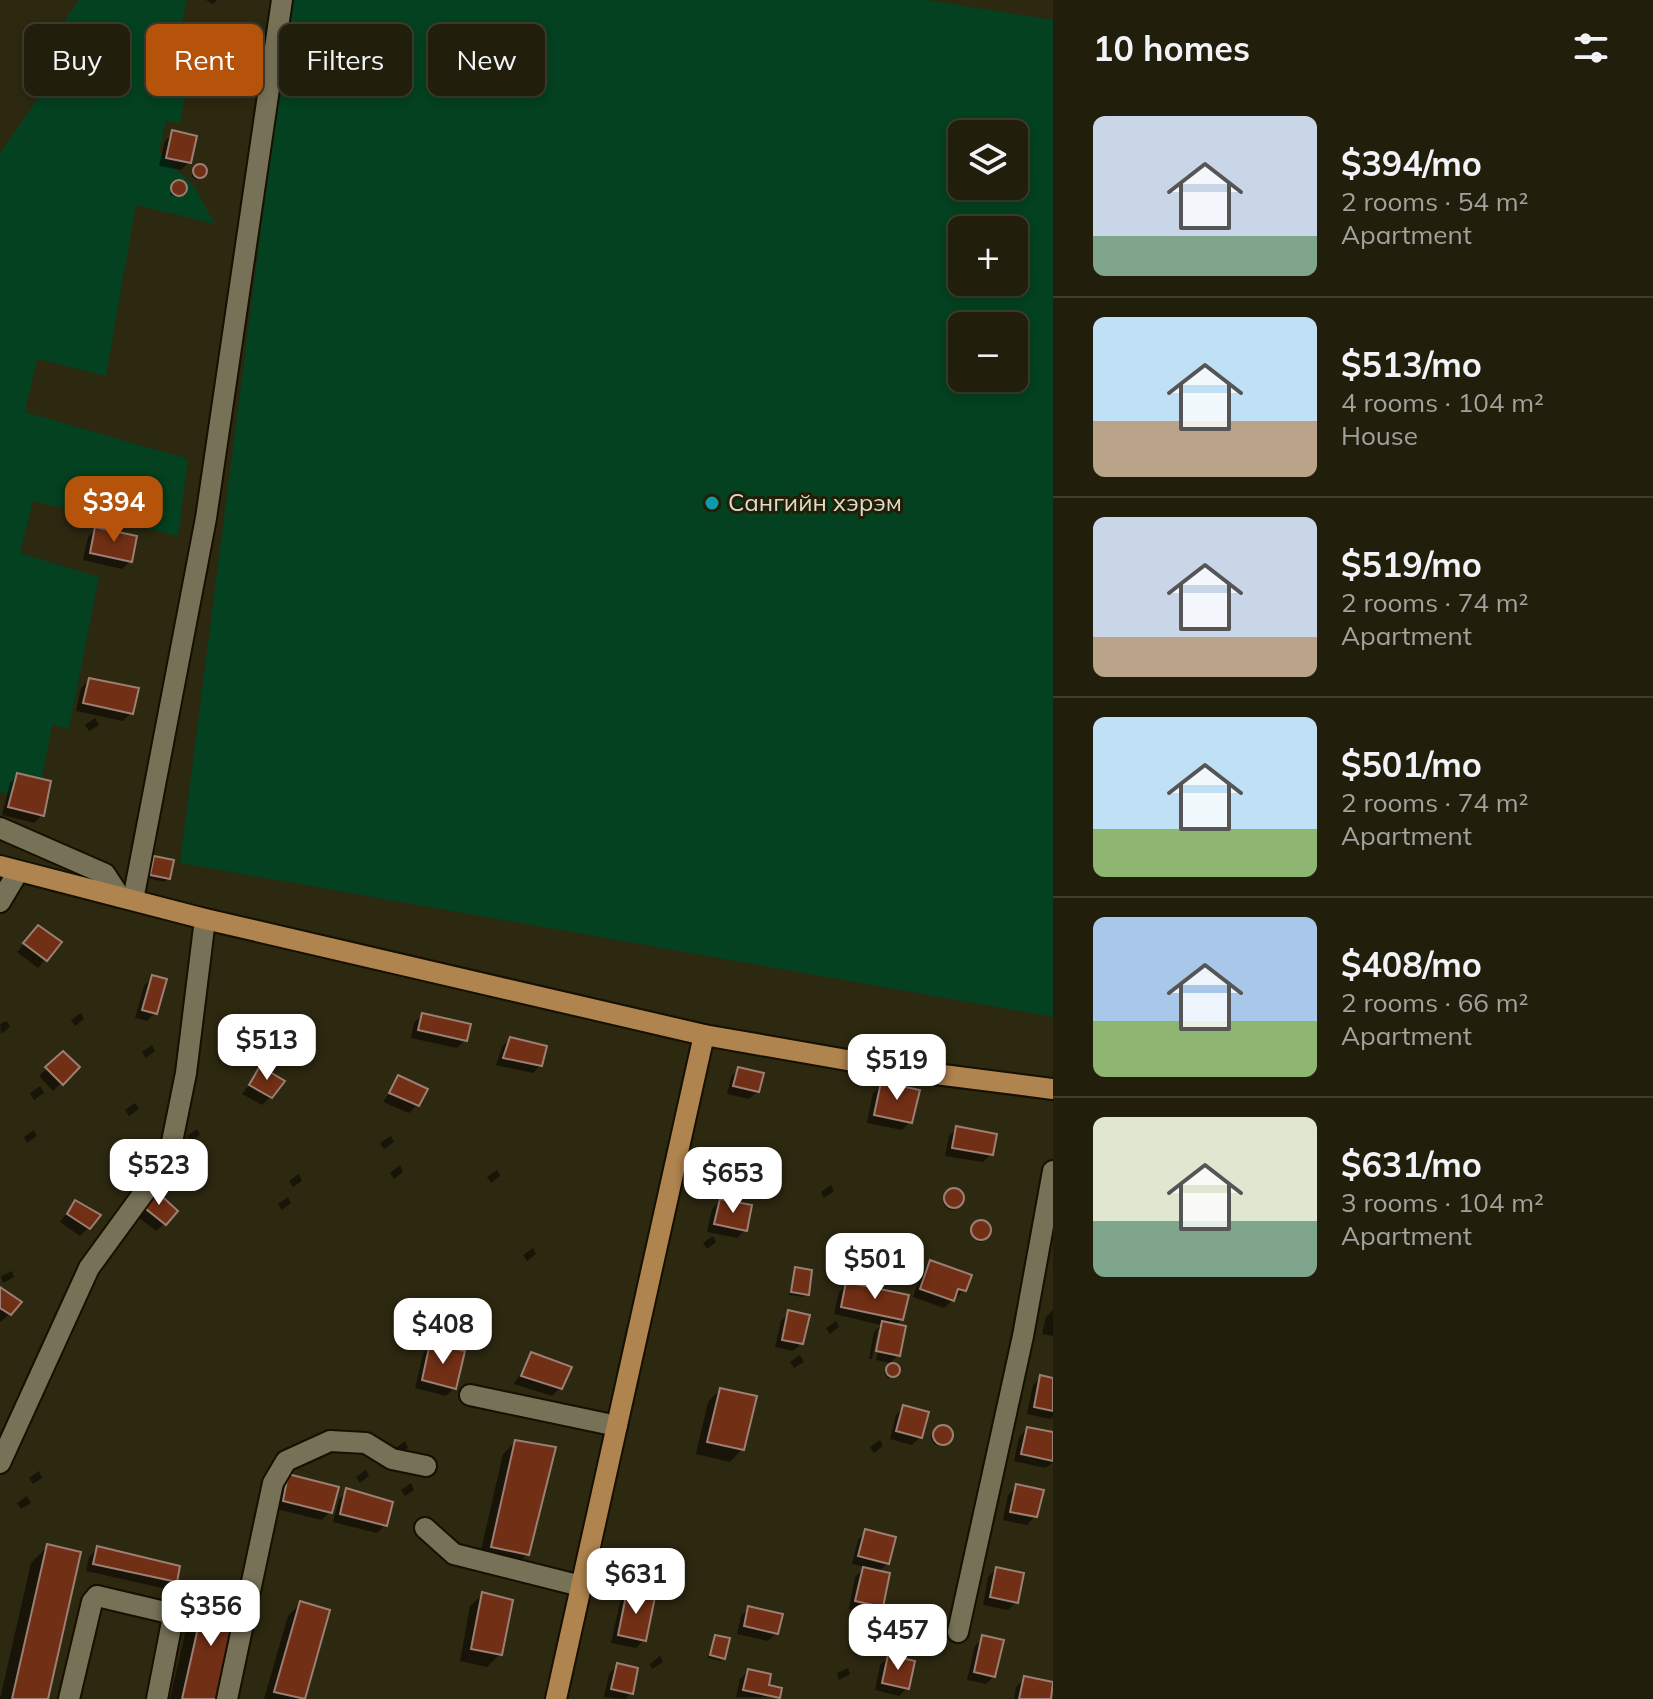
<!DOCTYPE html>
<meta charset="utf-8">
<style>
:root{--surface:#221e0c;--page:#2a2715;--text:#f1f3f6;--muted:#a2a29d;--line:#3f3c2d;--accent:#b45309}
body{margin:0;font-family:Mulish,sans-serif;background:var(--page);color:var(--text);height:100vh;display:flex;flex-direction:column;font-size:30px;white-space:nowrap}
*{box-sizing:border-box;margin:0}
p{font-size:26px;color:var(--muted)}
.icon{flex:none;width:44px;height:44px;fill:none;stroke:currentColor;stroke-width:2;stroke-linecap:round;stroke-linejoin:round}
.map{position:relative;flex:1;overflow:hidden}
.sheet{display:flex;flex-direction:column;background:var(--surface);width:600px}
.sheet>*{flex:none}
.banner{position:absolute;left:24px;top:24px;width:760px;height:72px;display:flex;gap:16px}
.tools{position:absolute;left:948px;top:120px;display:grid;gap:16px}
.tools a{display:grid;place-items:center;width:80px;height:80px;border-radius:12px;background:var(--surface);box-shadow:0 4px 12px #0003,0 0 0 2px var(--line);font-size:40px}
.price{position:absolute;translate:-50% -68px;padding:0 18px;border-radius:16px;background:#fff;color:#222;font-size:26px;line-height:52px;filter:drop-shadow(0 2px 4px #0008)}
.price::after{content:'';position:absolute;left:50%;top:48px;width:24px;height:18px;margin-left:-12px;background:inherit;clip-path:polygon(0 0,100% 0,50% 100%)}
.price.active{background:var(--accent);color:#fff}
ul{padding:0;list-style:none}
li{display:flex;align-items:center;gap:24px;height:200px;padding:0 40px}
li+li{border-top:2px solid var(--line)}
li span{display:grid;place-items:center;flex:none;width:224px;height:160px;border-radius:12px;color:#555}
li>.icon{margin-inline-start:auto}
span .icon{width:96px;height:96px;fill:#fffc;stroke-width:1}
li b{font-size:34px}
h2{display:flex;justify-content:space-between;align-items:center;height:96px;padding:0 40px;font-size:34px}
.tag{padding:0 28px;border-radius:12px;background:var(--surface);box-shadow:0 4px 12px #0003,0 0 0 2px var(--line);font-size:28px;line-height:72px}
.tag.active{background:var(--accent);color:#fff}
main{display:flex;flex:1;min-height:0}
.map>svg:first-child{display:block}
</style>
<main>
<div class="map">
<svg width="1053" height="1699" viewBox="0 0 1053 1699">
<rect width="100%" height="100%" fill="#2d2810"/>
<g fill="#034120" fill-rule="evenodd">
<path d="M79,0H187L175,54L162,50L152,80L186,91L180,123L166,121L159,152L194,186L215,224L136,205L106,376L37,359L25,412L188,459L178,536L33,501L20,553L99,577L69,729L52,725L42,778L17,773L11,795L0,792V153L39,97L67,17Z"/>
<path d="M290,0H927L1053,20V1017L180,863ZM962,134H1014V186H962ZM962,230H1014V282H962ZM962,326H1014V378H962Z"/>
</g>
<g fill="#0007">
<path d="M206,0H217L213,4Z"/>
<path d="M198,29L204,34L196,44L190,40Z"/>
<path d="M173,133L189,162L181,170L159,166L165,141Z"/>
<path d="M197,166L204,169L197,180L191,176Z"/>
<path d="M176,183L183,186L176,197L170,195Z"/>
<path d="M96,529L130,561L122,569L83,560L88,537Z"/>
<path d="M89,680L131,713L123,721L76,711L81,688Z"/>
<path d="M95,718L99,725L89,731L85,725Z"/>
<path d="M18,775L42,815L34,823L2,815L10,783Z"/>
<path d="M155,858L168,878L165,882L147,878Z"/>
<path d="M31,936L59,942L38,968L17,952Z"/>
<path d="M152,978L155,1013L147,1021L135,1018L144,986Z"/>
<path d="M81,1013L84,1019L75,1026L71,1020Z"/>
<path d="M422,1015L465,1040L457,1048L411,1038L414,1023Z"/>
<path d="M7,1021L10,1027L1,1034L0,1024Z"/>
<path d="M510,1039L541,1065L533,1073L496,1065L502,1047Z"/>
<path d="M152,1045L155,1051L146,1058L142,1052Z"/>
<path d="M63,1054L77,1067L53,1091L39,1076Z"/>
<path d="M261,1069L270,1097L262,1105L242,1094Z"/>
<path d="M739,1069L758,1091L749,1099L727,1094L731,1077Z"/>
<path d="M399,1078L417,1105L409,1113L383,1102Z"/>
<path d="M881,1085L910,1122L902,1130L867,1123L873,1093Z"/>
<path d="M40,1086L44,1093L34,1100L30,1093Z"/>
<path d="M135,1103L139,1109L129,1116L125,1110Z"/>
<path d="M957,1128L991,1154L983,1162L945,1156L949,1136Z"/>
<path d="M197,1129L200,1135L191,1142L187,1136Z"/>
<path d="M34,1130L37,1136L27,1143L24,1137Z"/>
<path d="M391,1136L394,1142L384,1149L380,1143Z"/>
<path d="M194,1154L198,1160L189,1167L185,1161Z"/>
<path d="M400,1165L403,1172L394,1179L390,1173Z"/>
<path d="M497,1170L500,1176L491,1183L487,1177Z"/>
<path d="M299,1174L302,1181L293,1187L289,1181Z"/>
<path d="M761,1180L764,1186L755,1193L751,1187Z"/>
<path d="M831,1185L834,1191L824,1198L821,1192Z"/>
<circle cx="952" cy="1201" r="9"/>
<path d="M288,1197L291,1203L282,1210L278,1204Z"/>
<path d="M145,1199L164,1224L156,1231L134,1214Z"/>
<path d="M720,1201L745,1230L737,1238L707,1232L712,1209Z"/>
<path d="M75,1203L88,1228L80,1236L60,1222Z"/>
<circle cx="980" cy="1233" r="9"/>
<path d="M713,1236L716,1242L707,1249L703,1243Z"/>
<path d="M533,1248L536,1254L527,1261L523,1255Z"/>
<path d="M930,1262L964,1290L944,1308L913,1297L922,1271Z"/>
<path d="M795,1270L807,1294L803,1297L789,1295Z"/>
<path d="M12,1271L14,1277L3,1283L1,1276Z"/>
<path d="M847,1284L902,1319L895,1326L898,1355L890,1363L876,1360L882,1330H878L872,1359H869L874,1332L881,1325L834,1314L839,1292Z"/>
<path d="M0,1290L9,1314L1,1322L0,1321Z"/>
<path d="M1053,1310V1336L1042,1334L1046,1317Z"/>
<path d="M789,1313L802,1343L793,1351L775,1347L781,1321Z"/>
<path d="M836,1321L839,1327L830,1334L826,1328Z"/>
<path d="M431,1346L454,1388L446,1396L415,1388L423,1354Z"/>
<path d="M532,1355L560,1388L552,1396L514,1384Z"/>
<path d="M800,1355L804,1362L794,1368L790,1362Z"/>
<path d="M894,1365L897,1372L888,1379L884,1372Z"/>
<path d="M1041,1377L1053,1380V1416L1050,1419L1027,1414L1033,1385Z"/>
<path d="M720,1390L742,1449L730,1462L696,1454L708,1402Z"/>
<path d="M904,1407L920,1437L912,1445L890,1439L896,1415Z"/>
<circle cx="940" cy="1437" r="9"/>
<path d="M1027,1429L1053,1434V1462L1046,1468L1014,1461L1019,1437Z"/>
<path d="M880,1440L883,1446L874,1453L870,1447Z"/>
<path d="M405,1441L408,1448L396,1454L394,1449Z"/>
<path d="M515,1442L527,1554L514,1567L479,1559L503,1454Z"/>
<path d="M366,1470L369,1476L360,1483L356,1477Z"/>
<path d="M39,1471L42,1478L33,1484L29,1478Z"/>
<path d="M289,1476L330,1512L322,1520L276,1509L281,1484Z"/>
<path d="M411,1483L414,1490L405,1496L401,1490Z"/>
<path d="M1016,1487L1035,1516L1027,1525L1003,1520L1008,1495Z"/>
<path d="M347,1491L385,1525L377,1533L333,1522L339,1499Z"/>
<path d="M27,1496L31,1503L21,1509L17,1503Z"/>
<path d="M866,1531L888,1563L878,1572L881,1606L873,1614L849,1609L855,1577L865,1567L852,1564L858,1540Z"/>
<path d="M48,1546L46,1699H0L31,1563Z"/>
<path d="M97,1549L175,1581L167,1589L86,1571L89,1557Z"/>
<path d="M996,1569L1016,1602L1008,1610L983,1605L988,1577Z"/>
<path d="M628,1593L644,1640L636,1648L611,1643L620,1602Z"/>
<path d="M207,1594L216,1699H170L190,1611Z"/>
<path d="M483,1594L500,1654L487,1667L460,1661L470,1606Z"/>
<path d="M300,1604L327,1611L303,1699H264L288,1616Z"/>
<path d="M749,1608L776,1633L768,1641L737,1634L741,1616Z"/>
<path d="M715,1637L724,1658L720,1661L708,1658Z"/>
<path d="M983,1638L994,1676L986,1684L967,1680L975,1646Z"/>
<path d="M660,1656L663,1662L652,1669L650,1664Z"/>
<path d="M889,1657L907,1688L899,1696L875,1690L880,1665Z"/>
<path d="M617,1666L631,1693L625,1699L604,1697L609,1674Z"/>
<path d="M848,1668L850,1674L839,1680L837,1673Z"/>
<path d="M748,1671L766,1687L778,1697H736L740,1679Z"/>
<path d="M1024,1679L1049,1699H1014L1016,1687Z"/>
</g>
<g fill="#712f15" stroke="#9c7f74" stroke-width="2">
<circle cx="199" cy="34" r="8"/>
<path d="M172,130L197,136L191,163L166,158Z"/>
<circle cx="200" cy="171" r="7"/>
<circle cx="179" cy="188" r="8"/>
<path d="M95,527L137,536L132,562L90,553Z"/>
<path d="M89,678L139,688L133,714L83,703Z"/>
<path d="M17,773L51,781L44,816L8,807Z"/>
<path d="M154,856L174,860L170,879L150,875Z"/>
<path d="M38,925L62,942L47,961L23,943Z"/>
<path d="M152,975L167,979L157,1014L142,1010Z"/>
<path d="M422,1013L471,1024L467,1041L418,1030Z"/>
<path d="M510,1037L547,1046L542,1066L503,1058Z"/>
<path d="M63,1051L80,1067L63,1085L45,1067Z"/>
<path d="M260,1066L285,1081L272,1098L249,1085Z"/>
<path d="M738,1067L764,1073L759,1092L733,1086Z"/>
<path d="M398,1075L428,1089L419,1106L389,1093Z"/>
<path d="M881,1082L920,1090L912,1123L874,1115Z"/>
<path d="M956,1126L997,1134L993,1155L952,1148Z"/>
<circle cx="954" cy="1198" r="10"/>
<path d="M153,1188L178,1211L166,1225L141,1205Z"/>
<path d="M720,1199L752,1205L747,1231L714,1224Z"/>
<path d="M75,1200L101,1215L90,1229L67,1214Z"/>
<circle cx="981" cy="1230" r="10"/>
<path d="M930,1260L972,1275L966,1291L958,1289L954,1301L920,1289Z"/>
<path d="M795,1267L812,1270L809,1295L791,1292Z"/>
<path d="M846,1282L909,1295L903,1320L841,1307Z"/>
<path d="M0,1287L22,1302L11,1315L0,1308Z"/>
<path d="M788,1310L810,1315L803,1344L782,1340Z"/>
<path d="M882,1321L906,1326L900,1356L876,1351Z"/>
<path d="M430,1343L465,1351L456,1389L422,1380Z"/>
<path d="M531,1352L572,1367L562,1389L521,1376Z"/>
<circle cx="893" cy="1370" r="7"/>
<path d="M1040,1375L1053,1378V1411L1034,1407Z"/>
<path d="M720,1388L757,1396L744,1450L707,1442Z"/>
<path d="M903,1405L929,1412L922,1438L896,1431Z"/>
<circle cx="943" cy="1435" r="10"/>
<path d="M1027,1427L1053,1432V1461L1021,1454Z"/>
<path d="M515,1440L556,1447L529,1555L491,1547Z"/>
<path d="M288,1474L339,1487L332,1513L283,1501Z"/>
<path d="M1016,1484L1044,1490L1037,1517L1010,1512Z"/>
<path d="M346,1488L393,1502L387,1526L340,1514Z"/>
<path d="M865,1529L896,1537L889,1564L858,1556Z"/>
<path d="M47,1544L81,1552L48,1699H12Z"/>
<path d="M97,1546L180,1566L177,1582L93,1564Z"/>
<path d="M863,1567L890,1573L883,1607L855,1601Z"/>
<path d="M996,1567L1024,1573L1018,1603L990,1597Z"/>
<path d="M627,1591L655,1597L646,1641L618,1635Z"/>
<path d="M206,1592L240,1601L218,1699H182Z"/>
<path d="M482,1592L513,1600L502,1655L471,1649Z"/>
<path d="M300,1601L330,1610L305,1699L274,1692Z"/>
<path d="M748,1606L783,1614L778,1634L744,1626Z"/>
<path d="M715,1635L730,1638L725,1659L710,1655Z"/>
<path d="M982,1635L1004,1640L995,1677L974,1672Z"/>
<path d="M888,1655L915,1661L909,1689L882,1683Z"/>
<path d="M617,1663L638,1668L633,1694L611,1689Z"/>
<path d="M748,1669L771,1674L769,1685L782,1688L780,1698L743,1690Z"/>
<path d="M1024,1676L1053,1682L1051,1699H1019Z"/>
</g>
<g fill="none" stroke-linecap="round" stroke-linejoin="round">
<g stroke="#151000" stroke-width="24">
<g id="minor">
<path d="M0,828L105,874L120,897"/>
<path d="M133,900L206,518L282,0"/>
<path d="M0,902L18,872"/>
<path d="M470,1395L617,1426"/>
<path d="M0,1463L89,1268L148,1187L172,1142L186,1073L205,919"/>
<path d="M425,1528L454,1554L581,1586"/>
<path d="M958,1632L1023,1336L1053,1171"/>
<path d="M69,1699L92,1602L97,1596L169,1613L172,1622L157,1699"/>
<path d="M227,1699L273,1483L286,1461L330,1441L366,1443L392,1459L426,1466"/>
</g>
</g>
<g stroke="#151000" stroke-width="24">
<g id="major">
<path d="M0,866L205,919L704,1035L904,1070L1053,1089"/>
<path d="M556,1699L704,1035"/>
</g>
</g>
<use href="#minor" stroke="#777257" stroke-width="20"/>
<use href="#major" stroke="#af844f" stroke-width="20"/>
</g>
<circle fill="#0f9aa8" stroke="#231e06" stroke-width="3" cx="712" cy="503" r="8"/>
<g text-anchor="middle" stroke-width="6" stroke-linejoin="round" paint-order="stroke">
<g font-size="24" fill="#dedbcc" stroke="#231e06" text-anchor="start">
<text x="728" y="511">Сангийн хэрэм</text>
</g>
</g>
</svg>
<div class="tools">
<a><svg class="icon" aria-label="layers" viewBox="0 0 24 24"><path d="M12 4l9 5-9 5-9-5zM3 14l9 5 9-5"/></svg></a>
<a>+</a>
<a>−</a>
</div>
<b class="price active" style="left:114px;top:544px">$394</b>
<b class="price" style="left:267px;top:1082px">$513</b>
<b class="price" style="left:897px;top:1102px">$519</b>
<b class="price" style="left:159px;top:1207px">$523</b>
<b class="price" style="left:733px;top:1215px">$653</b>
<b class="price" style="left:875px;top:1301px">$501</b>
<b class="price" style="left:443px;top:1366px">$408</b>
<b class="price" style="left:636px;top:1616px">$631</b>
<b class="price" style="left:211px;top:1648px">$356</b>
<b class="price" style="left:898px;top:1672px">$457</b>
<div class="banner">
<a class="tag">Buy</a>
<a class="tag active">Rent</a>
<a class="tag">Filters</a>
<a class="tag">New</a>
</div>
</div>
<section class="sheet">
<h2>10 homes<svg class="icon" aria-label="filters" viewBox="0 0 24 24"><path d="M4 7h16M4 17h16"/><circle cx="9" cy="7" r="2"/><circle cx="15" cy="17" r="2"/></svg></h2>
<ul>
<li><span style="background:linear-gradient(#c9d6e8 75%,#7fa58c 0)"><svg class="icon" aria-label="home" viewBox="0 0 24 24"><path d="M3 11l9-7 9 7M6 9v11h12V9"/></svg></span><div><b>$394/mo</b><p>2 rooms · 54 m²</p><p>Apartment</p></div></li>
<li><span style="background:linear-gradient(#bfe0f5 65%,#b9a48a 0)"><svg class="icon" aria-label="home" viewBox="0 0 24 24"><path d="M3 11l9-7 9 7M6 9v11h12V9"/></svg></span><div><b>$513/mo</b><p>4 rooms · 104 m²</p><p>House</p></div></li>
<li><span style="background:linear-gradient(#c9d6e8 75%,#b9a48a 0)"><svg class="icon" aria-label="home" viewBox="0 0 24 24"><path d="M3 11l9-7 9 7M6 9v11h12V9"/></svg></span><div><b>$519/mo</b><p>2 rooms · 74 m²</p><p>Apartment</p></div></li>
<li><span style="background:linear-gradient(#bfe0f5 70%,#8fb573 0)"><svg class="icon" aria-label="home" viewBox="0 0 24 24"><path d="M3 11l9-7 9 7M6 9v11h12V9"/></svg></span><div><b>$501/mo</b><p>2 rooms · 74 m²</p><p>Apartment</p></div></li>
<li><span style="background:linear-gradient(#a9c7e8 65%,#8fb573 0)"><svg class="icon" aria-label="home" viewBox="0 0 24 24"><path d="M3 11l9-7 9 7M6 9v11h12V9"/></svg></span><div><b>$408/mo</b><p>2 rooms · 66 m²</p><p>Apartment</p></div></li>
<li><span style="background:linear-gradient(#dfe7d0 65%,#7fa58c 0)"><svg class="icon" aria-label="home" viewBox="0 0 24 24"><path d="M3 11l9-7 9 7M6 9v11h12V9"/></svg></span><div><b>$631/mo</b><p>3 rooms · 104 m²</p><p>Apartment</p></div></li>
</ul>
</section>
</main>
